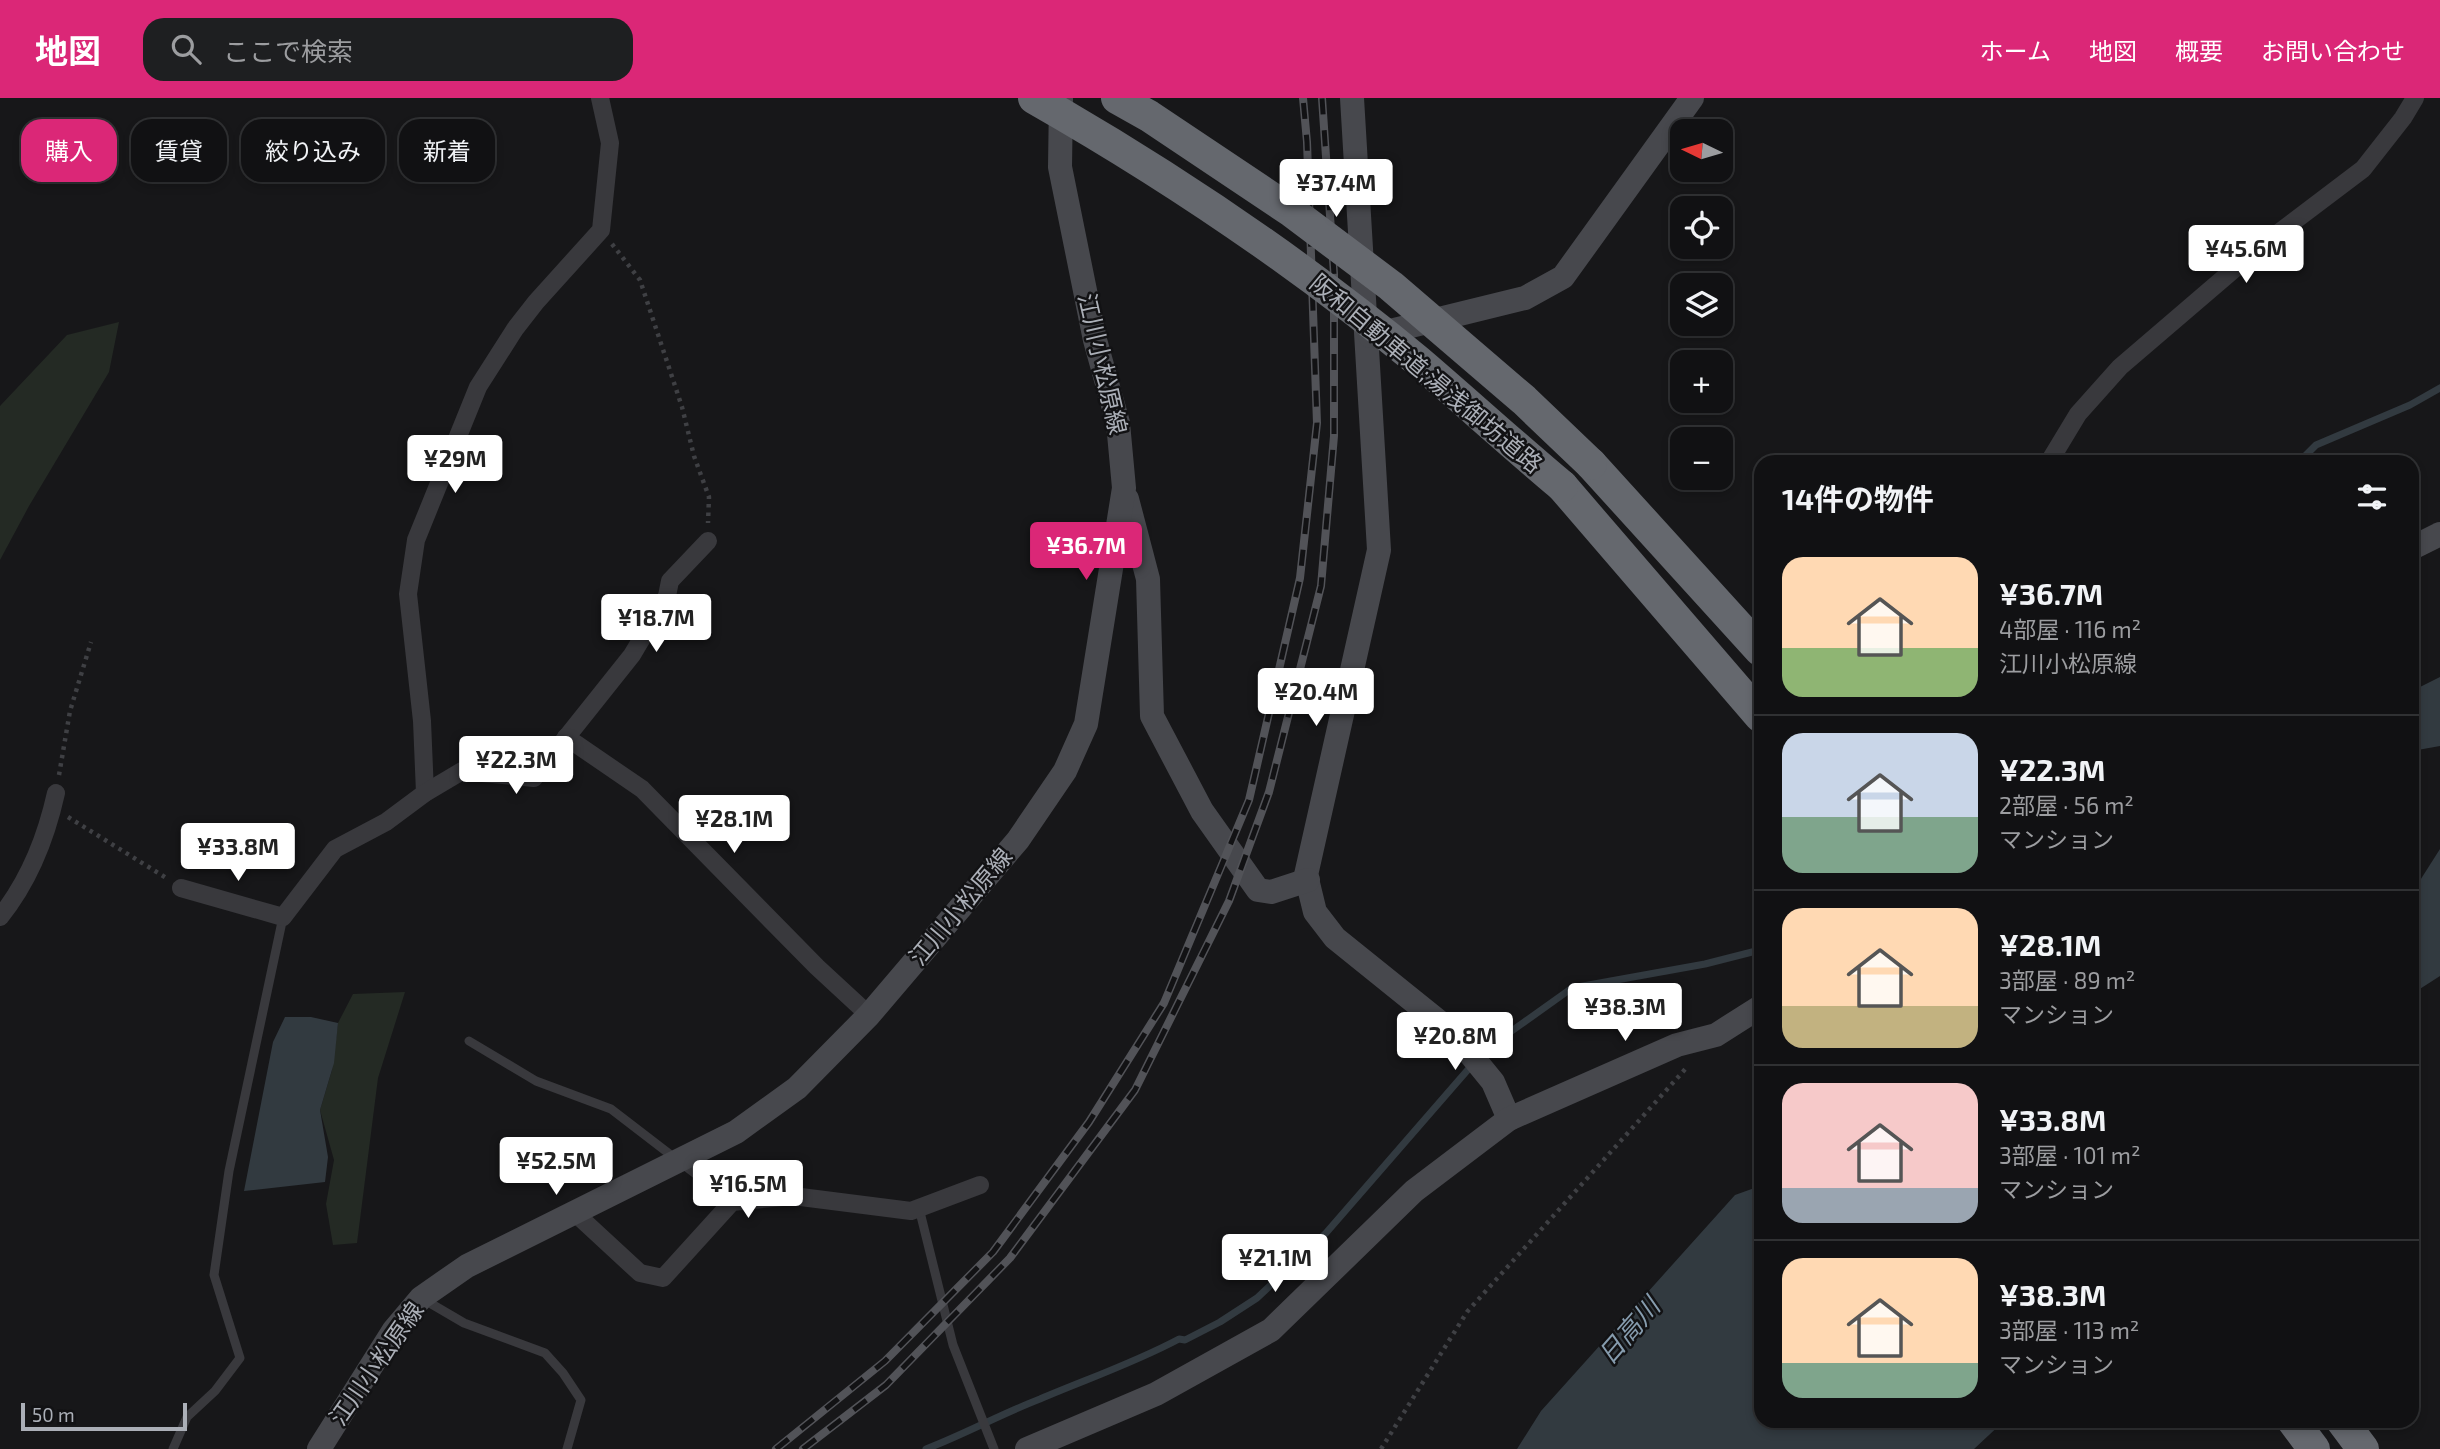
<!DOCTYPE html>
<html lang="ja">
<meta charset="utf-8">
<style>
:root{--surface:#111113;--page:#1e1f21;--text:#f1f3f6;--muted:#9c9da0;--line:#303133;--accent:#db2777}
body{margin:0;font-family:"Exo 2","Noto Sans JP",sans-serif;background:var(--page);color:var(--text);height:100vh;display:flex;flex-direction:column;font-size:26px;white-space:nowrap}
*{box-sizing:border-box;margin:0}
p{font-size:23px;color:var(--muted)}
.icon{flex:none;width:38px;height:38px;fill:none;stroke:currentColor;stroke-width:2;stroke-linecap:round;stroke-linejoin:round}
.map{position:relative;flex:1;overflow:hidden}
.panel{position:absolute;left:1754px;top:357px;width:665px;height:973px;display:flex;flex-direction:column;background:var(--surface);border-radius:21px;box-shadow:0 4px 10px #0003,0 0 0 2px var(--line)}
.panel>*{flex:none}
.top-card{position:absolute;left:21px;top:21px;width:665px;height:63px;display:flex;gap:14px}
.needle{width:46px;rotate:275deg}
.fabs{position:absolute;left:1670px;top:21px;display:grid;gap:14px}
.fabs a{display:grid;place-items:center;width:63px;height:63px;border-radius:14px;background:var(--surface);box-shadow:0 4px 10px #0003,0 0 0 2px var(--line);font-size:35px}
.scale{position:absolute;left:21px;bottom:18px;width:166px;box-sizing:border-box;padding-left:7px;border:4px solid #abafb7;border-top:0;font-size:19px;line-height:24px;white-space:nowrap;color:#abafb7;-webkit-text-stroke:5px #121214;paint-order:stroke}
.price{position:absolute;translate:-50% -60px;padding:0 16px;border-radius:7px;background:#fff;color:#222;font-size:23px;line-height:46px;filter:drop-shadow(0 2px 4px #0008)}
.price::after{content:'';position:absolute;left:50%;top:42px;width:21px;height:16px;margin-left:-10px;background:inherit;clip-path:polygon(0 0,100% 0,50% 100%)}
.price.current{background:var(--accent);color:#fff}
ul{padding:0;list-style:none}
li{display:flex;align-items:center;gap:21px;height:175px;padding:0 28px}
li+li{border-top:2px solid var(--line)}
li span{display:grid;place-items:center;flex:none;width:196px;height:140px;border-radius:21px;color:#555}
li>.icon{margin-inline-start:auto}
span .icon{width:84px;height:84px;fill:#fffc;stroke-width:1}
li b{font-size:30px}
h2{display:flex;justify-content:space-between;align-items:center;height:84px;padding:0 28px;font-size:30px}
.chip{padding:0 24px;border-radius:21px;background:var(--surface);box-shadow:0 4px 10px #0003,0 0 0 2px var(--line);font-size:24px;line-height:63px}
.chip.current{background:var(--accent);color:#fff}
header{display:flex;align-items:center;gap:42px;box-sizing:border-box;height:98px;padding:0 35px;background:var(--accent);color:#fff}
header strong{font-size:33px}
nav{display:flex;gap:38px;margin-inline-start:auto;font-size:24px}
.search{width:490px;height:63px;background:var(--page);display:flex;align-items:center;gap:18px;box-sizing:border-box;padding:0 24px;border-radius:21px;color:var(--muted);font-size:26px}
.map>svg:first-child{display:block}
</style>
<header>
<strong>地図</strong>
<div class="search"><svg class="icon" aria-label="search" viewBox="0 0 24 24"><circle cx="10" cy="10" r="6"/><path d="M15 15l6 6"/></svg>ここで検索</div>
<nav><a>ホーム</a><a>地図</a><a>概要</a><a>お問い合わせ</a></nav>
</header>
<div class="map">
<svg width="2440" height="1351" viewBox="0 0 2440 1351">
<rect width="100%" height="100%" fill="#171719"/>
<g fill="#242a24">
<path d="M119,224L109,274L29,408L0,462V308L67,237Z"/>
<path d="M405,894L378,980L357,1145L333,1147L326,1106L334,1062L320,1012L332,972L338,925L353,896Z"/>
</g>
<g fill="#323a40">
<path d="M2440,579V648L2412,653V593Z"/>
<path d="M2440,751V878L2412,896V795Z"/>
<path d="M285,919H311L338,925L334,965L320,1012L328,1059L325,1084L244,1093L273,944Z"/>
<path d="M1760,1088V1323H2004L1974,1351H1517L1541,1313L1735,1097Z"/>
</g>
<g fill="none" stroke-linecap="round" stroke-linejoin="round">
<g stroke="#323a40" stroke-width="7">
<path d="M2299,364L2316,347L2410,307L2440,290"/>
<path d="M926,1351C965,1336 1001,1316 1040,1301C1087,1281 1134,1265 1179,1241L1185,1242L1220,1224L1257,1200L1326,1135L1485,952L1572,890L1705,866L1760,852"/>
</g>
<g stroke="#3f4044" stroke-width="4.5" stroke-dasharray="3.5 5" stroke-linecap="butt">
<path d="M612,146L640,182L682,309L694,358L709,399L708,425"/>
<path d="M59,677L70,613L91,544"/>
<path d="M68,719L168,781"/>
<path d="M1381,1351L1467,1214L1688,968"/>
</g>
<g stroke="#39393d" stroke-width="9">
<path d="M469,943L536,983L611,1011L732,1104"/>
<path d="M919,1110L953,1247L994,1351"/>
<path d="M423,1201L464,1225L545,1255L563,1275L581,1302L567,1351"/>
<path d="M173,1351L187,1319L215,1293L240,1260L214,1177L229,1073L283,819"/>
</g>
<g stroke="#39393d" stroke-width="18">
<path d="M2049,364L2078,316L2120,269L2260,149L2363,71L2403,20L2415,0"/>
<path d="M566,639L642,691L817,869L869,917"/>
<path d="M425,695L422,623L408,496L416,442L478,289L515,231L536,204L601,132L610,45L600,0"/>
<path d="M181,790L283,819L335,751L386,724L425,695L462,673L534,680L632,557L667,498L670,483L708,443"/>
<path d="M0,819C29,783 46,740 56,695"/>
<path d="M575,1115L640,1175L663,1180L732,1104L793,1098L911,1113L980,1087"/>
</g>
<g stroke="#47484d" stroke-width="24">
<path d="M1352,0L1379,452L1306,777L1315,814L1335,840L1453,935L1493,984L1509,1021"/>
<path d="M1370,238L1525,200L1563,179L1692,0"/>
<path d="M1127,401L1148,481L1152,618L1202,713L1258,792L1271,794L1308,782"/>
<path d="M2412,450L2440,436"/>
<path d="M319,1351L394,1232L421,1200L467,1168L736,1034L797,990L869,917L1018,742L1065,673L1086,626L1124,390L1118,325L1095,242L1060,69L1061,1"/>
<path d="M1027,1351L1156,1296L1271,1232L1414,1093L1509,1021L1677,947L1716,937L1760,909"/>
</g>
<g stroke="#65686e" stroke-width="32">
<path d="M1591,366L1760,552"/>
<path d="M1562,388L1760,618"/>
<path d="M2293,1323L2314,1351"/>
<path d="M2342,1323L2363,1351"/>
</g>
<g stroke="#525358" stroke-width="8">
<g id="rail">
<path d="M776,1351L885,1263L993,1154L1089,1024L1164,905L1249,702L1300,480L1317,325L1307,44L1303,0"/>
<path d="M803,1351L886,1287L1010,1160L1135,992L1229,803L1269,694L1321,488L1334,338V176L1322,0"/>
</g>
</g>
<use href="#rail" stroke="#121214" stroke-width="5" stroke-dasharray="16" stroke-linecap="butt"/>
<g stroke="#65686e" stroke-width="32">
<path d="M1034,0C1169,77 1298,164 1418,263C1466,304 1513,347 1562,388"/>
<path d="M1117,0L1149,18L1291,113L1391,188L1524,302L1591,366"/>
</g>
</g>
<g text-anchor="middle" stroke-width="5" stroke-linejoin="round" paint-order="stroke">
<g font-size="24" fill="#abafb7" stroke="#121214">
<text transform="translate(1102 266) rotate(77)" y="8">江川小松原線</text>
<text transform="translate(1426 276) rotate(40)" y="8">阪和自動車道;湯浅御坊道路</text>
<text transform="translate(961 809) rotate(-50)" y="8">江川小松原線</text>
<text transform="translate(377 1266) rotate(-55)" y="8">江川小松原線</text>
</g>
<g font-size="26" font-style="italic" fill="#869cae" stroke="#121214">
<text transform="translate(1629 1233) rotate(-49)" y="9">日高川</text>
</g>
</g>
</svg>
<div class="fabs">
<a><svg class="needle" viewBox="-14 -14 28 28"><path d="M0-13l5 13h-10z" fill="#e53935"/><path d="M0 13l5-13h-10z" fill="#9c9da0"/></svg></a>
<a><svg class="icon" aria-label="locate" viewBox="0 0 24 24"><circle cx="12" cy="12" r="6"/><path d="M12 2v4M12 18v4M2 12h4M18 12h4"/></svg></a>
<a><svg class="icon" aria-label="layers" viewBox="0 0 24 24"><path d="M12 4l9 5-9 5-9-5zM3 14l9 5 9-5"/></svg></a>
<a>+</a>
<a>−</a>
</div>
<div class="scale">50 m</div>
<b class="price" style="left:1336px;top:121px">¥37.4M</b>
<b class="price" style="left:2246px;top:187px">¥45.6M</b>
<b class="price" style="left:455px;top:397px">¥29M</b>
<b class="price current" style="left:1086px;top:484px">¥36.7M</b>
<b class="price" style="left:656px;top:556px">¥18.7M</b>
<b class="price" style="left:1316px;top:630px">¥20.4M</b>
<b class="price" style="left:516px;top:698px">¥22.3M</b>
<b class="price" style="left:734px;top:757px">¥28.1M</b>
<b class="price" style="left:238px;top:785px">¥33.8M</b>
<b class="price" style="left:1625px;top:945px">¥38.3M</b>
<b class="price" style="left:1455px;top:974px">¥20.8M</b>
<b class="price" style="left:556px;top:1099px">¥52.5M</b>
<b class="price" style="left:748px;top:1122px">¥16.5M</b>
<b class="price" style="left:1275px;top:1196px">¥21.1M</b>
<div class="top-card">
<a class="chip current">購入</a>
<a class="chip">賃貸</a>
<a class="chip">絞り込み</a>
<a class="chip">新着</a>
</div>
<section class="panel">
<h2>14件の物件<svg class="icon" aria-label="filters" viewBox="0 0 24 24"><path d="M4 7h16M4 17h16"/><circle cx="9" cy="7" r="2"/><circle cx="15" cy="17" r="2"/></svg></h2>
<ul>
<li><span style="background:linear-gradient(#ffd9b3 65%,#8fb573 0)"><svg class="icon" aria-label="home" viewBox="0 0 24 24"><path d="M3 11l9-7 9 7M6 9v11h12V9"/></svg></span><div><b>¥36.7M</b><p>4部屋 · 116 m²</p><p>江川小松原線</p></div></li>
<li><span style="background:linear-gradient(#c9d6e8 60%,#7fa58c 0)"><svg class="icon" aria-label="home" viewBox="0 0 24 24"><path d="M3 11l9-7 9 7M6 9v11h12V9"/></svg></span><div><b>¥22.3M</b><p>2部屋 · 56 m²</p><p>マンション</p></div></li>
<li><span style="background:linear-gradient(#ffd9b3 70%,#c2b280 0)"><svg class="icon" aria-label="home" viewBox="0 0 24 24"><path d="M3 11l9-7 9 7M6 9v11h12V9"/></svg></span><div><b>¥28.1M</b><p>3部屋 · 89 m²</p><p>マンション</p></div></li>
<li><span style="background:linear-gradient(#f6c9c9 75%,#9aa5b1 0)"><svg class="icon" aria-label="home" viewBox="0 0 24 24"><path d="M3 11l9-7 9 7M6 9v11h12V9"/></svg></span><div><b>¥33.8M</b><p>3部屋 · 101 m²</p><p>マンション</p></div></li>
<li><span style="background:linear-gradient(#ffd9b3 75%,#7fa58c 0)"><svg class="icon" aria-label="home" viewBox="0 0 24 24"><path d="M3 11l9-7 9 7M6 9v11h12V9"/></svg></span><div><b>¥38.3M</b><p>3部屋 · 113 m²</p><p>マンション</p></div></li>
</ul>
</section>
</div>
